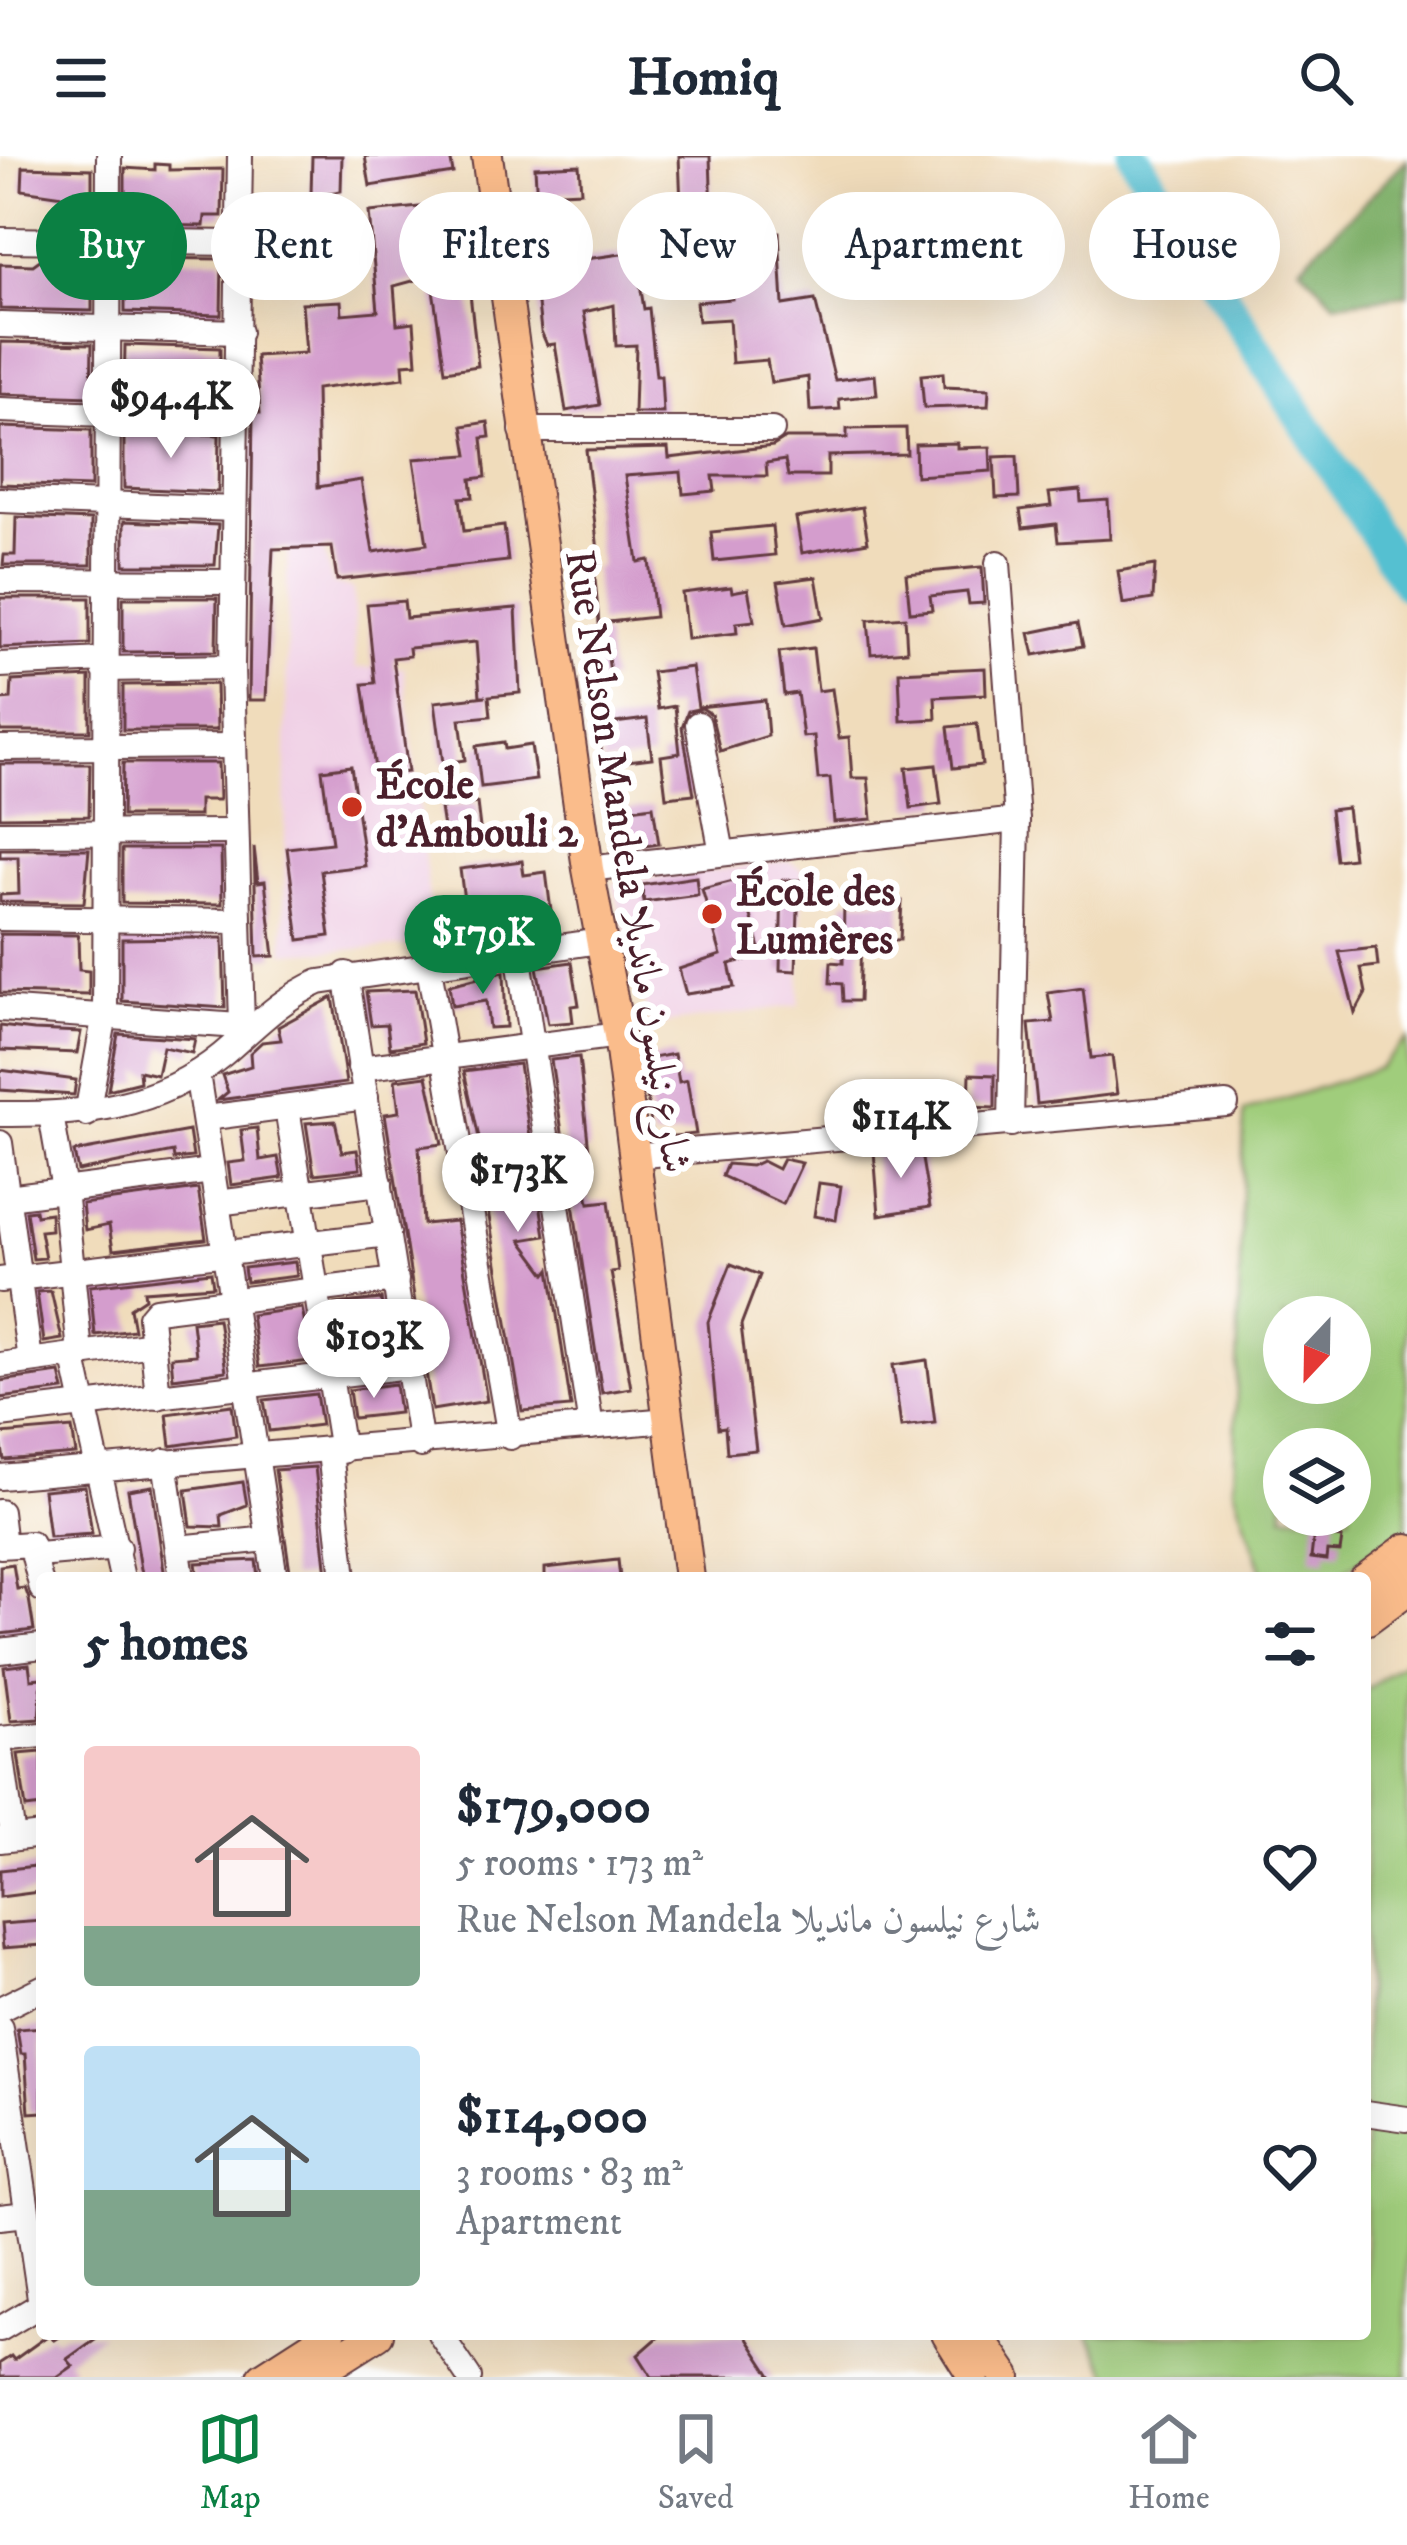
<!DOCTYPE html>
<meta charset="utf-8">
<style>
:root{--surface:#fff;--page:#f6f6f7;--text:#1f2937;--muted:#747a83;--line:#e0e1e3;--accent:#0b8043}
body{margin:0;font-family:"IM FELL DW Pica",Amiri,serif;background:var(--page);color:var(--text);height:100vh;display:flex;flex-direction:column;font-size:45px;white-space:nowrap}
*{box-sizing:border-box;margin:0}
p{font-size:39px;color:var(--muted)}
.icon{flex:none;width:66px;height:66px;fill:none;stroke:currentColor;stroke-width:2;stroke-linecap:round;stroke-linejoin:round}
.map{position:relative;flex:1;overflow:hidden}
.drawer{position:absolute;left:36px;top:1416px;width:1335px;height:768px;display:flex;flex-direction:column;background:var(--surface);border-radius:12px;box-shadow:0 12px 48px #0002}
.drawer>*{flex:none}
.banner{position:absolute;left:36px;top:36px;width:1335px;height:108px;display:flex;gap:24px}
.needle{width:78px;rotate:202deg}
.controls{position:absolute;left:1263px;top:1140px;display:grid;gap:24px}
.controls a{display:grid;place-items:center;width:108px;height:108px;border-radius:50%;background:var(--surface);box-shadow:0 12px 48px #0002;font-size:60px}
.price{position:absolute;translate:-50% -102px;padding:0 27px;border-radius:42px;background:#fff;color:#222;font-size:39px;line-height:78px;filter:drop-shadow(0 3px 6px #0008)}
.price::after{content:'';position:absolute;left:50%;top:72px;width:36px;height:27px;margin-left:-18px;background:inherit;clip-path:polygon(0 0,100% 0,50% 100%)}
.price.selected{background:var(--accent);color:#fff}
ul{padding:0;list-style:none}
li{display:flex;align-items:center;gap:36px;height:300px;padding:0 48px}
li span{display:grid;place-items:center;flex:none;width:336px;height:240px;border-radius:12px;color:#555}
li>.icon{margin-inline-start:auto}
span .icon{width:144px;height:144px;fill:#fffc;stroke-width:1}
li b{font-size:51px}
h2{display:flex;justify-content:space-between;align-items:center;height:144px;padding:0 48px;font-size:51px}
.tag{padding:0 42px;border-radius:54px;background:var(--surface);box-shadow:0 12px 48px #0002;font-size:42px;line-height:108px}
.tag.selected{background:var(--accent);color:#fff}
header{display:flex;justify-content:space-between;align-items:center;height:156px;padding:0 48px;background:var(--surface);font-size:54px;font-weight:700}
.menu{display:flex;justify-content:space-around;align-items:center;height:168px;border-top:3px solid var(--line);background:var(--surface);font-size:33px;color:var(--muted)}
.menu a{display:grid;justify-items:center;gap:6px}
.menu .selected{color:var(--accent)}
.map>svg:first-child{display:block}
</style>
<header><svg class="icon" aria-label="menu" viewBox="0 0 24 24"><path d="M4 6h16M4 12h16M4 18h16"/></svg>Homiq<svg class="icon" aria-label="search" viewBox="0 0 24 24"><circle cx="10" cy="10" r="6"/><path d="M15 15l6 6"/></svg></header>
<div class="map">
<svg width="1407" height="2221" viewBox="0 0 1407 2221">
<rect width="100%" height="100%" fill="#fff"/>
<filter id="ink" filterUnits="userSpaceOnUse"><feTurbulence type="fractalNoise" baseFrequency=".00833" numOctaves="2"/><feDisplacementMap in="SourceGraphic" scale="24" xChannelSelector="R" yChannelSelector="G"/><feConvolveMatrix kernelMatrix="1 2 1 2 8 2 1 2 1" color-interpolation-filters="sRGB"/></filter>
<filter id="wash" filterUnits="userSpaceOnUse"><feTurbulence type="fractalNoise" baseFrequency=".004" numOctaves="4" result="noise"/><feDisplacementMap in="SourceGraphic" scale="48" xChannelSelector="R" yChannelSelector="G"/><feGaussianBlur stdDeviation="2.7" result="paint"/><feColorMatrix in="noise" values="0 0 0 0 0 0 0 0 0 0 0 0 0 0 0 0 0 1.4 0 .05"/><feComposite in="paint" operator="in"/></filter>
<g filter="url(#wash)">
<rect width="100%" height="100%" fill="#f0dcbb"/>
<g fill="#f0d0e5">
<path d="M288,354L315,359L332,427L353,433L356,512H404L434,789L284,797Z"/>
<path d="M789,705L803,713L799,849L650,870L613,727Z"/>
</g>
<g fill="#a0cd7b" stroke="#757653" stroke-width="3" fill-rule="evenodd">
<path d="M1407,882V1372L1335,1422H1264L1234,1332L1244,956L1379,912ZM1284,1161H1350V1227H1284ZM1284,1293H1350V1359H1284Z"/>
<path d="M1407,1504V2221H1111L1088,2178H1365V1534Z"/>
</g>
<path fill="#80b06b" stroke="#65684b" stroke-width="3" d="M1407,3V139L1335,147L1300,110Z"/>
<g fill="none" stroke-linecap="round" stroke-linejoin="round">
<path stroke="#55c0d1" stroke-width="33" d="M1134,0L1407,428"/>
</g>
<g id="blocks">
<g fill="#d49dcd">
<path d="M312,0H342L341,35L311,40Z"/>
<path d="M365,0H450L453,17L370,30Z"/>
<path d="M679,0H710L713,91L676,93L674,73H682Z"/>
<path d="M155,8L169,9V14L223,13L222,60H205L204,70L144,69V64L125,63V12L155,14Z"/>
<path d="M579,9L581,35L561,36L562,61L526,63L525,46H537L535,11Z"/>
<path d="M23,11L92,13V61H83L84,43L22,34Z"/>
<path d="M460,47L478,210L445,215L431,120L394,130L397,168L414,166L417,207L403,208L404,222L316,233L318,331L361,324L373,396L427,388L414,303L468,299L463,270L488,266L490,281L482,282L486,321L471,323L473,341L460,342L464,375L504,370L508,405L337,424L332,391L273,393L266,544H249L253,257H260L256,200L306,197L302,147L341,145L342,158L378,155L369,56Z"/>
<path d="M728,76H779L783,149L815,144L835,224L875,219L877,239L839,243L840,253L810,255L808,221L771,227L767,204L732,207L729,163L698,165L696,146L732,143Z"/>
<path d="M577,87L579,104L635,96L644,153L649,152L656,220H661L663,257H634L636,189L616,190L614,149L584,156L600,249L566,255L555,188L547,189L541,175L533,103L549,101L548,90Z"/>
<path d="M44,101L92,102V155L0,153V108L33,109Z"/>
<path d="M125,102L222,103L221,159L125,156Z"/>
<path d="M1,186L92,188L91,241L0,238Z"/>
<path d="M125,189L220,192V246L124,242Z"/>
<path d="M943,217L944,231L989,233L988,250L924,252L921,219Z"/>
<path d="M0,271L91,274V331L0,328Z"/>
<path d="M906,272L907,298L828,300V320H788L785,304L766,307L767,320H713L715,335L683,338L681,316L625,320L638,406L649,404L655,461L599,467L594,412L600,411L586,294L668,292L669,302L773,290L786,282H847V273Z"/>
<path d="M124,275L219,279L218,336L124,332Z"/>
<path d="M957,287V292L990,291L991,315L916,320L915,288Z"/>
<path d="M1017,300L1019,341L996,342L994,301Z"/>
<path d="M1080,334L1081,346L1108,344L1110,383L1058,386L1056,368L1023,372L1020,354L1051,350L1049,337Z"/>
<path d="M862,351L868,386L802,397L796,362Z"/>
<path d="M16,361L91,364V409H3L4,399H15Z"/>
<path d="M124,365L218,369L215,409H124Z"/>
<path d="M772,370L775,399L714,405L711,376Z"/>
<path d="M1155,409L1153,443L1123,448L1118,415Z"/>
<path d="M982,411L984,447L969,448L967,436L930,440L932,454L910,456L906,418Z"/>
<path d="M816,421L823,462L786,469L778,426Z"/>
<path d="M731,431L732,436L748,433L754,465L736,467L737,477L687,483L682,437Z"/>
<path d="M0,442H90V488L0,492Z"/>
<path d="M123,442H217L216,495L123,496Z"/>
<path d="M404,445L406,462L516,452L520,537L489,540L491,560L460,563L465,604L443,607L435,546L486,540H480L476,486L409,492L410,500L393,502L408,616L376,620L363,528L375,527L367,448Z"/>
<path d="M905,461L907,495L871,498L868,464Z"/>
<path d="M1078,467L1083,490L1034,499L1029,477Z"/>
<path d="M605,479L611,524L587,527L586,480Z"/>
<path d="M813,492L818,535L832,533L839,582L849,581L852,622H868L872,663L834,666L830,622L818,623L814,580L803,581L797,537L784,539L779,496Z"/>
<path d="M692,511L698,551L765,544L768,580L720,595L711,558L702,552L688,555L682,571L694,638L666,641L661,600L680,597L675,550L658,553L652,516Z"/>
<path d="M985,512L986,538L935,541L936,563L901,565L899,516Z"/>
<path d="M90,521V575H0V544L11,543L12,525Z"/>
<path d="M216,528L217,574H123V529Z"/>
<path d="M647,563L652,602L603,608L598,569Z"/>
<path d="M977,568L982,609L953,612L948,571Z"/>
<path d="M504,586L505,593L531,589L536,624L481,631L476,590Z"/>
<path d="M123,607H218L219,644H199V660H122Z"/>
<path d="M0,608H90L89,660L0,661Z"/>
<path d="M936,609L941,648L911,652L906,612Z"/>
<path d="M351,610L365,710L321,715L330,780L299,784L287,692L332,687L322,614Z"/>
<path d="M477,647L481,680L445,685L440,652Z"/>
<path d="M653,650L659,688L630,692L624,654Z"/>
<path d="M1347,652L1353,702L1336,704L1330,654Z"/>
<path d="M254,691L258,726L265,725L274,800L257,801Z"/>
<path d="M0,693H89L84,747L0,746V739L19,738L18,701H0Z"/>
<path d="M122,693H221L222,748L122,747Z"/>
<path d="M522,705L524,719L546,716L551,755L467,768L460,713Z"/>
<path d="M696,721L698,739L644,746L642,729Z"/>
<path d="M741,723L762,800L729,808L734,831L686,838L679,813L721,799L702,733Z"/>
<path d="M782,724H799L796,815L780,814Z"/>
<path d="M844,745H902L900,784L861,783L859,845H843L842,828L830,827L831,806L843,807Z"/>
<path d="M0,778L78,779L79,814L89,815V839L0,837Z"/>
<path d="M193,782H223L225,852L122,845V783Z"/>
<path d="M1376,792L1378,810L1361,812L1366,837L1355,857L1339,796Z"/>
<path d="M572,806L579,849L571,850L573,866L548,868L537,811Z"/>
<path d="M504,816L506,871L489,872L486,845L452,850L449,829Z"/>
<path d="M1083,832L1091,902L1112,900L1117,938L1037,948L1029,868L1053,866L1048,837Z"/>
<path d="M415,834L423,887L390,892L387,868L371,869L366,836Z"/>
<path d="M333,841L346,927L218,944L228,936L222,919L251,910L250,897L262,886L281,884L278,871Z"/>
<path d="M0,870L34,874L81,876L77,897L0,894Z"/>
<path d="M118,878L195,883L192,897L163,891L157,919L139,915L140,926L108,934Z"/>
<path d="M674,898L679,926L687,924L696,978L653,982L642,904Z"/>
<path d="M579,901L589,995H583L589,1020L585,1022L589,1047L609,1045L618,1115L611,1116L631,1232L602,1237L551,904Z"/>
<path d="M519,908L545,1080L521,1084L546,1118L550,1113L571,1251L522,1255L478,996L482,995L464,915Z"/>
<path d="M0,914L76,924L74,939L0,934Z"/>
<path d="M970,918L995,919V952L969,951Z"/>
<path d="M427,920L442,988L419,991L423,1068L456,1065L487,1245L432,1254L385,958L399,956L395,924Z"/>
<path d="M335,965L342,996L357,994L360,1013L314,1018L306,967Z"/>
<path d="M257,972L260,1004L278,1001L282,1022L231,1029L228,1007L245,1005L241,974Z"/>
<path d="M189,975L193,1001L174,1003L173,996L78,1015L74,996Z"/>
<path d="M920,991L930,1051L879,1059L874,995Z"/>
<path d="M783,1003L802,1007L783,1048L722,1020L727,1008L751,1010L762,1005L778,1013Z"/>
<path d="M819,1027L841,1030L836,1064L814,1060Z"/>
<path d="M198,1033L206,1083L113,1094L109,1069L85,1074L82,1048Z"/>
<path d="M35,1054L36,1059L50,1057L51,1074L40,1075L45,1102L33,1103L26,1055Z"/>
<path d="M295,1106L297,1120L246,1126L244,1112Z"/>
<path d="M731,1108L760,1119L741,1169L756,1294L727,1297L725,1271L718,1272L708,1166Z"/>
<path d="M211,1116L213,1130L144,1135L145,1142L130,1152L134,1174L95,1179L90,1130Z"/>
<path d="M51,1135L62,1183L44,1186L37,1136Z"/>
<path d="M381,1143L389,1196L344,1201L342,1192L358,1189V1157L337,1160L335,1148Z"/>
<path d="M302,1152L311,1205L259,1211L251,1159Z"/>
<path d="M218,1163L226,1215L173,1222L171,1201L196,1199L192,1166Z"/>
<path d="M927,1204L935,1267L901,1271L893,1209Z"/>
<path d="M60,1217L64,1234L0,1242V1225Z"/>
<path d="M395,1228L399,1257L353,1262L349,1234Z"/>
<path d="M316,1238L321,1269L269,1275L264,1244Z"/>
<path d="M232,1249L236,1280L171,1290L167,1258Z"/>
<path d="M72,1272L76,1298L4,1304L0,1278Z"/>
<path d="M315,1311L327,1419L291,1422L275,1314Z"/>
<path d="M243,1326L247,1349L221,1359L222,1371L191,1370L186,1334Z"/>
<path d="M85,1330L92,1378L49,1381L43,1334Z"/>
<path d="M152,1330L165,1422H145L141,1413L128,1334Z"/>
<path d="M1316,1359L1336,1361L1334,1381L1342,1382L1340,1396L1327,1395L1326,1404L1311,1402Z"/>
<path d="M256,1404L258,1422H198L196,1407Z"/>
<path d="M618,1404L620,1422H545V1412Z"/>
<path d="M13,1408L17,1433L25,1432L29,1443L34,1474L0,1478V1410Z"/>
<path d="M29,1508L31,1523L42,1522L39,1563L11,1565L4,1511Z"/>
<path d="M42,1596V1650L26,1652L18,1598Z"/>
<path d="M36,1710L39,1736L0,1741V1714Z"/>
<path d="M42,1765V1789L3,1792L1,1768Z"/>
<path d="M42,1871V1956L29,1957L25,1898H21L17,1873Z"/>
<path d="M50,2178L54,2184L63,2178H102L67,2203L73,2210L57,2221H0V2207L11,2200L14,2204Z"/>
<path d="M662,2178H744L772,2221H652L638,2199Z"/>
</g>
</g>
</g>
<g filter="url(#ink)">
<use href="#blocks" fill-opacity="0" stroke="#633b41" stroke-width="3"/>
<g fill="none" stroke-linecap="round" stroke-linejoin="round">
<g stroke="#633b41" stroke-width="28">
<g id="minor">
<path d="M240,0L232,511L242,870"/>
<path d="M0,84L239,87"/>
<path d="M0,169L239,176"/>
<path d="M0,254L237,263"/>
<path d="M522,274H772"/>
<path d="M0,344L234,353"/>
<path d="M998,407L1017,664L1011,968"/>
<path d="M0,425L233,426"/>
<path d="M0,509L104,504"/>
<path d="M104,513L232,511"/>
<path d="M698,568L722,697"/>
<path d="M0,592L233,590"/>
<path d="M0,677L235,676"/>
<path d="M588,713L1017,664"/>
<path d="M0,762L237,765"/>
<path d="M518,796L591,1271"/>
<path d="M428,806L510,1281"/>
<path d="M346,818L421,1289"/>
<path d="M0,853L253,871"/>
<path d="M360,912L619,879"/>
<path d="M197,917L275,1422"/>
<path d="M287,952L342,1295"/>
<path d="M0,958C81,959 156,953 222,899C254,872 280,843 319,826L600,785"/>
<path d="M87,958L105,858L109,0"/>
<path d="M51,959L64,1033L80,1197"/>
<path d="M206,962L366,941"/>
<path d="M0,987L30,1204"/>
<path d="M632,1000L1226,948"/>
<path d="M0,1042L212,1015"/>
<path d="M217,1047L380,1027"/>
<path d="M0,1124L388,1078"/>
<path d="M73,1198L122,1422"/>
<path d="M0,1209L153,1188"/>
<path d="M158,1241L150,1161L156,1154L396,1124"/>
<path d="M0,1259L409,1210"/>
<path d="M330,1296L344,1422"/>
<path d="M165,1305L182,1422"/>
<path d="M0,1321L669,1264"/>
<path d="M0,1356L4,1389"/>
<path d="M0,1390L31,1388L42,1433"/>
<path d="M178,1392L269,1383"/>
<path d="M38,1399L118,1392"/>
<path d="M0,1495L42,1490"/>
<path d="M0,1583L42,1579"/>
<path d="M0,1588L13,1681"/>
<path d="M0,1684L42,1679"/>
<path d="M0,1853L42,1832"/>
<path d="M0,1872L41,2149"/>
<path d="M1365,1957L1407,1963"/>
<path d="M0,2061L27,2058"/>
<path d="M0,2173L42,2148"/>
<path d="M440,2178L469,2221"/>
</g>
</g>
<g stroke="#633b41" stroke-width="34">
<g id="major">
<path d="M487,0L588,713L619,879L689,1422"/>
<path d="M947,2178L974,2221"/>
<path d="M977,2178L1006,2221"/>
<path d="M263,2221L330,2178"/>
<path d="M310,2221L378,2178"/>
</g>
</g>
<g stroke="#633b41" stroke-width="40">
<g id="highway">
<path d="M1365,1427L1407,1396"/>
<path d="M1365,1461L1407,1430"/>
</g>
</g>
<use href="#minor" stroke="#fff" stroke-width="24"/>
<use href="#major" stroke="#fabc8b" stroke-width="30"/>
<use href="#highway" stroke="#fabc8b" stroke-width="36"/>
</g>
</g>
<g fill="#c8321e" stroke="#fff" stroke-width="4.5">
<circle cx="352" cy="651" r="12"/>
<circle cx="712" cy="758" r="12"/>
</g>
<g text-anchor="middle" stroke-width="12" stroke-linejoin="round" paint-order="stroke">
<g font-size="42" font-weight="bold" fill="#4a1f2b" stroke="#fff" text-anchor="start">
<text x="376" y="642">École<tspan x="376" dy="48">d'Ambouli 2</tspan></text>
<text x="736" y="749">École des<tspan x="736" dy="48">Lumières</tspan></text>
</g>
<g font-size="42" fill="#4a1f2b" stroke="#fff">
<text transform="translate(630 705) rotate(81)" y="15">Rue Nelson Mandela شارع نيلسون مانديلا</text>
</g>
</g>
</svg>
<div class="controls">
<a><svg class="needle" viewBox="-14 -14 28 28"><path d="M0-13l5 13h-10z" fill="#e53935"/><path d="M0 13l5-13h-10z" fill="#747a83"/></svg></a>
<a><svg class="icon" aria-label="layers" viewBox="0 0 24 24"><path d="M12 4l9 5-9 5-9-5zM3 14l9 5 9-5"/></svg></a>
</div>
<b class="price" style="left:171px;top:305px">$94.4K</b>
<b class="price selected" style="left:483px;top:841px">$179K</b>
<b class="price" style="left:901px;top:1025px">$114K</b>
<b class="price" style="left:518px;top:1079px">$173K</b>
<b class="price" style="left:374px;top:1245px">$103K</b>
<div class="banner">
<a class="tag selected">Buy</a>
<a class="tag">Rent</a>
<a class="tag">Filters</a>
<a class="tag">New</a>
<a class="tag">Apartment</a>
<a class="tag">House</a>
</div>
<section class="drawer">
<h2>5 homes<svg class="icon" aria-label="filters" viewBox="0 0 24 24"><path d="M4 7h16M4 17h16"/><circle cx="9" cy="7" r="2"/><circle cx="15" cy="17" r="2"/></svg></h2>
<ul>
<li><span style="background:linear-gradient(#f6c9c9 75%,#7fa58c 0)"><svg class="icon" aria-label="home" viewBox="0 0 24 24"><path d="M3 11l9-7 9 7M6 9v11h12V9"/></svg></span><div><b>$179,000</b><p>5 rooms · 173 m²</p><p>Rue Nelson Mandela شارع نيلسون مانديلا</p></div><svg class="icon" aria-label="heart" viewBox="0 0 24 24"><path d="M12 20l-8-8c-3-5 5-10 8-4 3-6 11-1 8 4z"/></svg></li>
<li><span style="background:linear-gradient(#bfe0f5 60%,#7fa58c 0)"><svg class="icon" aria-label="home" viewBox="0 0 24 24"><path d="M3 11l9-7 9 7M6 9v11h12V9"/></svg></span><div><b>$114,000</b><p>3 rooms · 83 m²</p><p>Apartment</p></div><svg class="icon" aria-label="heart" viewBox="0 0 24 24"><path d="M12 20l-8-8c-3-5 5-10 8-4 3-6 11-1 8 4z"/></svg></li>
</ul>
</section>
</div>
<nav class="menu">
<a class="selected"><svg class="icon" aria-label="map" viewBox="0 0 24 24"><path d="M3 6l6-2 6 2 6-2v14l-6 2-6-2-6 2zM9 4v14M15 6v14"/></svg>Map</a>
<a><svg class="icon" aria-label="saved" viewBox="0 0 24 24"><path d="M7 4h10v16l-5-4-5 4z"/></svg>Saved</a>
<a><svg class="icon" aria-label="home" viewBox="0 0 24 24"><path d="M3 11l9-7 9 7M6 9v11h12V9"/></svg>Home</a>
</nav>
